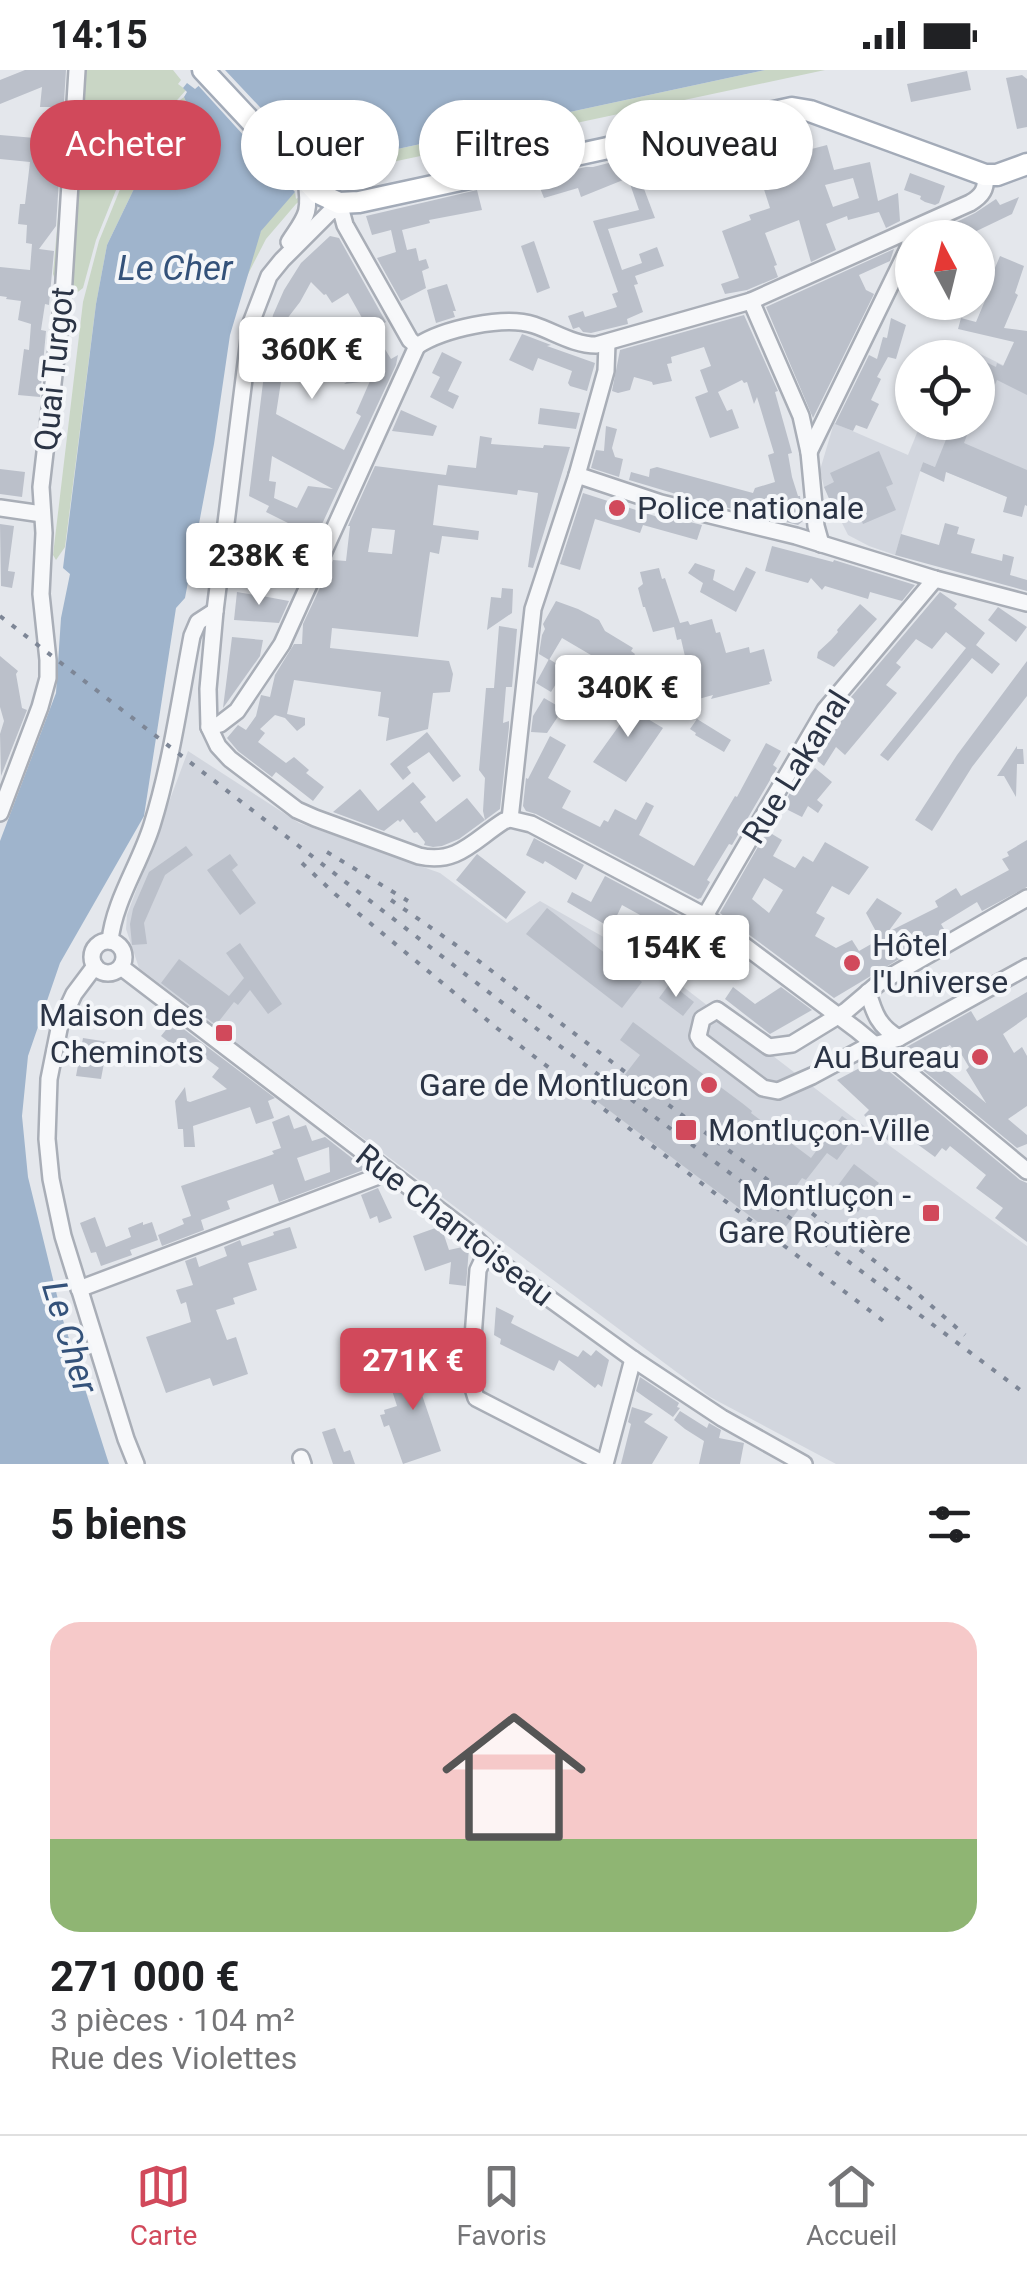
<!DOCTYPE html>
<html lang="fr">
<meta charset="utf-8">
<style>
:root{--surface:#fff;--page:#f6f6f6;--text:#202124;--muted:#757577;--line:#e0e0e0;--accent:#d1495b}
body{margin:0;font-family:Roboto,sans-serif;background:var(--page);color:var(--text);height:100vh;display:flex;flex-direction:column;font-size:38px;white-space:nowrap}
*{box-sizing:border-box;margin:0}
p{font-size:32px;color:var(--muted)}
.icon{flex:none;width:55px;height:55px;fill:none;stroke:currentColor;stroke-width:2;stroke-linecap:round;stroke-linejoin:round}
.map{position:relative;height:1394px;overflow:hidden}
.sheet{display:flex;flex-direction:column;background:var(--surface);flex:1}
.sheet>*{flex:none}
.top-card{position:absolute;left:30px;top:30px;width:968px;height:90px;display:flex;gap:20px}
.needle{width:65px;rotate:353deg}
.controls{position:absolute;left:895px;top:150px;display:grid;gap:20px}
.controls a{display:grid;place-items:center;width:100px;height:100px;border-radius:50%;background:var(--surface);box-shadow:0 2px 8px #0004;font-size:50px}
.price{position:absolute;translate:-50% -85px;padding:0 22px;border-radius:10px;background:#fff;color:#222;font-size:32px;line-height:65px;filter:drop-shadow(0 2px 5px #0008)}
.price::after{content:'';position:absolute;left:50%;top:60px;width:30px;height:22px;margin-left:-15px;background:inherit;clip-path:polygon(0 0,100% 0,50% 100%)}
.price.on{background:var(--accent);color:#fff}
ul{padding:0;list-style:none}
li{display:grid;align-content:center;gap:20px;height:530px;padding:0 50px}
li+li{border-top:2px solid var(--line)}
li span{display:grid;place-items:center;height:310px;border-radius:30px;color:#555}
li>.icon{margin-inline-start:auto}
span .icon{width:180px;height:180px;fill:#fffc;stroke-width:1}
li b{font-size:42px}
h2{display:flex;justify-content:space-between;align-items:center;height:120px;padding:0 50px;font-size:42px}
.tag{padding:0 35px;border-radius:45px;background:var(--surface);box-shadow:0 2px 8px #0004;font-size:35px;line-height:90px}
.tag.on{background:var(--accent);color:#fff}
.status{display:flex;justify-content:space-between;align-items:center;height:70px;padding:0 50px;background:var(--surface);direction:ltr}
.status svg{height:28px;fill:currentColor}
.dock{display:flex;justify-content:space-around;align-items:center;height:140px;border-top:2px solid var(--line);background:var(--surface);font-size:28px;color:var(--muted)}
.dock a{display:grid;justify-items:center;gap:5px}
.dock .on{color:var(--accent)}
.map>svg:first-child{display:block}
</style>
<div class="status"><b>14:15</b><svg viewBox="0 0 49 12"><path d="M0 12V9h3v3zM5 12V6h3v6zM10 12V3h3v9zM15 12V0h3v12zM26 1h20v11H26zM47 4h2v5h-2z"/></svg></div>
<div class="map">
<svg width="1027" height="1394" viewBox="0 0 1027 1394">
<rect width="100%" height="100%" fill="#e4e7ec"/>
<g fill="#d2d6de">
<path d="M954,271L1027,307V432L1026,435L923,392L895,485L869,476L848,465L824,417L820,400L834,353L908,385L921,353L978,352V288L947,287Z"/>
<path d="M188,681L299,753L440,803L507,853L540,831L660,899L890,1076L1027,1176V1394H836L710,1327L320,1036L139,898L126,859L127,845Z"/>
</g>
<g fill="#c9d6c5">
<path d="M79,0H173L181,10L178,14L186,20L156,54L120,110L96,170L83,218L74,225L60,223L53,204L69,24Z"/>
<path d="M765,0H825L331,105L296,134L266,169L245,210C250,195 253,177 260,163C271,140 314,104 337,92Z"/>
<path d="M184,27L187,34L181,48L144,98L107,175L96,234L65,477L56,490L53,485L83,232L99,171L123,112L158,55L176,33Z"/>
</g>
<path fill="#9fb4cc" d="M217,0H765L337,92L320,101L295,122L261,161L230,265L214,374L185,528L176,538L144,746L60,893L28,986L22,1046L28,1107L63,1250L109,1394H0V771L56,623L61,548L70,504L63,498L96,234L107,175L144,98L181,48L187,34L184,27L187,22L183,18L187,13L195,19Z"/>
<path fill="#e4e7ec" d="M209,0H225L320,101L326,104L296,129L295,122L195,12Z"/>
<g fill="#bbc0ca" fill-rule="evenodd">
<path d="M25,0H66L56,156L39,179L54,181L49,235L45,234L41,260L46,261L40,327L18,325L24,279L29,280L31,254L18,250L21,231L6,229L7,227L0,226V197L30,200L32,174L26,173L27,155L18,154L20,134H25L30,92L0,89V65L47,69L51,37H40L42,17L0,34V10Z"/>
<path d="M967,1L971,20L911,32L907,14Z"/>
<path d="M1022,5L1027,9V57L1017,59L1006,8Z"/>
<path d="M790,62L796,83L827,75L834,100L870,92L878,131L898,123L900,151L886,158L879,142L848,150L847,146L826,154L836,180L811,192L799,150L765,163L777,195L774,196L778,207L747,220L725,224L721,214L739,208L722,161L751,150L749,145L770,138L749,73ZM853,108L859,128L833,137L825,115Z"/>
<path d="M632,87L655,148L608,159L622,200L642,193L639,184L657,177L664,196L635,206L638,214L634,215L643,242L627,249L628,254L591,263L583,262L579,257L573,259L568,246L583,241L585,247L617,237L612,224L618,222L593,151L639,140L628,108L581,127L578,118L544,128L536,108L586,97H593Z"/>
<path d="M910,103L945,116L939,133L935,135L925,132L920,129L921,126L904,120Z"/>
<path d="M477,120L482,140L429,150L430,153L402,160L407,180L416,178L419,191L426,189L429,198L422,201L426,218L401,231L377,188L396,182L391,160L372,165L366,146Z"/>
<path d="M1019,127L1012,144L962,168H924L975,143L996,129L1000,135Z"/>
<path d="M330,166L339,168L386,252L377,257L374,251L366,255L348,223L332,233L326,224L324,225L311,212L300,232L283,254L289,260L276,344L344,380L361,346L356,343L370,311L344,314L373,293L365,280L380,271L391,289L398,285L396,295L316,467L266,442L269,436L249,426L269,264L273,245L284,220L301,193ZM272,386L281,391L333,419L308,416L297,438L274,428L276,412L269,411Z"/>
<path d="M534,171L550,218L537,223L521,176Z"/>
<path d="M894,179L890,191L859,205L866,220L874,224L813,348L766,237Z"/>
<path d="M1000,186L1024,196L1015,223L1018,225L1004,258L1027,261V325L997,310L990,326L978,321V288L996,297L997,293L1003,296L1014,272L958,259L961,248L976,252L992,214L989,212Z"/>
<path d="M447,214L456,241H453L455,247L436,253L427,220Z"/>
<path d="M744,245L778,321L775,322L792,383L788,384L792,407L798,426H800L803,451L798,455L696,430L629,410L631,402L649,407L650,399L657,397L753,423L755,418L775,412L768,385L774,383L757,327L754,334L747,312L744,313L742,310L718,322L727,341L732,339L739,358L710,368L695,327L708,322L700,300L711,296L704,277L671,287L672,293L667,294L672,311L653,315L652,312L634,307L630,320L618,323L612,321L620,280Z"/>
<path d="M891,248L906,255L896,289L888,287L877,307L881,309L871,330L879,334L867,359L856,355L853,361L835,354L869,285L877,289L883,267L887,268Z"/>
<path d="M522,264L551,275L547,276L595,293L587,321L570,316L568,313L572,301L538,288L533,301L509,290Z"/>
<path d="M442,282L462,292L448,321L459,326L453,339L430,327L440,307L432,303Z"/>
<path d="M540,338L580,343L576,359L538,354Z"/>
<path d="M401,340L437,356L433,366L392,361Z"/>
<path d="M953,352H972L964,373L1027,400V436L1025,435L1022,447L1003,442L1007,427L946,402L944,412L920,401L923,392L935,397Z"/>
<path d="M606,356L617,359L612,378L615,387L623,389L619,407L591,398L596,380L604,381Z"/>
<path d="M480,366L492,368L491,374L543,378L544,375L570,377L533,498L528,497L538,423L518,420L517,425L438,415L433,455L479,461L478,470L442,466L439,484L430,482L418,567L332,558L330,578L449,591L453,604L450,622L433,623L428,659L386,671L389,648L378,646L381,622L294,610L287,644L305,648V655L297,661L285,648L275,645L260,659L265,663L258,672L286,693L294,687L309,700L306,703L324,717L313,731L276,702L272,707L238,681L227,668L238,655L246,660L256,646L261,625L270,627L275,605L294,574H302L303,554L333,490L346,491L350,456H348L375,396L446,405L448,395L476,398ZM372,458L395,460L392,484L368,482Z"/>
<path d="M879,381L893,414L886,417L896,440L863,454L858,442L846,447L841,436L834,440L824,417L834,412L830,403Z"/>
<path d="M0,399L25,402L22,427L0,424Z"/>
<path d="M583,423L661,448L662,445L702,455L697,470L643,455L640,463L595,449L580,500L560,494Z"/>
<path d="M945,453L959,457L957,464L975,469L971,483L1002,491L1003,484L1014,487L1010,505L1027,510V521L895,485L901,464L939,475Z"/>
<path d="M0,454L14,456L8,501L15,502L12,518L1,516Z"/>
<path d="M262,461L290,464L288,488L274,487L272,502L258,500Z"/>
<path d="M772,476L833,492L834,490L915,515L902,531L870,522L868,529L825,516L822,520L811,508L808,513L765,501Z"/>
<path d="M695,493L715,500L713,510L734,521L746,497L756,502L736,542L700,522L703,513L688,503Z"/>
<path d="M659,498L662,509L665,508L680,553L688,551L690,555L712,549L716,563L720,562L726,583L749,577L750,583L764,579L772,611L769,612L770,614L711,629L713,625L695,630L681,569L677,570L674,557L653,562L645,537H643L638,518L643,514L640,502Z"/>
<path d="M502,518L513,519L512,543L487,560L491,527L501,528Z"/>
<path d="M237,522L273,528L289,531L279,553L234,550Z"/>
<path d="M940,522L957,534L954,538L985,563L976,575L1000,594L992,604L972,588L888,691L880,685L966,578L946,562L932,579L916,569L896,593L901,597L886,615L897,623L845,685L836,677L824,696L811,686L834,647Z"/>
<path d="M556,531L578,539L599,550L605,561L633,578L631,581L635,584L627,598L618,592L609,608L596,601L598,596L594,593L596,588L562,568L549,590L539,584L542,565L545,559L543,554Z"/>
<path d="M860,534L877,549L834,597L817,588L818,582L831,570L838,562L837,560Z"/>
<path d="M998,537L1027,557L1016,572L988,550Z"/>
<path d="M499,556L517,559L512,617H506L503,653L509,651V657L500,739L485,750L483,741L485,708L479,700L486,618H494Z"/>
<path d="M232,567L263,570L260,586L223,638Z"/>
<path d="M0,586L18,601L16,604L22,638L27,640L1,706L0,664L4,651L0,637Z"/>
<path d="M549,589L565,599L551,622L536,613Z"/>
<path d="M1027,591V626L972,697L932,761L915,750L957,685Z"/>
<path d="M631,612L642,618L631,639L663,658L626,712L593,692L631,639L620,632Z"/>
<path d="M544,628L563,639L547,663L531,662L533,646Z"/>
<path d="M697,649L731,670L724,682L695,665L696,663L690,659Z"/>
<path d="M427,662L461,706L453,712L429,682L407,697L411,703L403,710L390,694Z"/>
<path d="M550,666L566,675L548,708L571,721L562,738L600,757L604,750L608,752L615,739L636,750L646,732L654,736L639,765L694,796L735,726L737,727L766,673L781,681L773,695L777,698L732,775L729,774L707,810L710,812L701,828L698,829L536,744L526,741L523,736L526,708L528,709Z"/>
<path d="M1017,676V679H1023L1024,694H1017L1016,727L1004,706H997Z"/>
<path d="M815,698L832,712L817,730L823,735L818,743L808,736L802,747L782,737L796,712L800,716Z"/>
<path d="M413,712L426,727L420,732L436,752L467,728L485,750L459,769L442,776L433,777L424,775L425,772L417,762L414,763L403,749L400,752L398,750L384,761L333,742L360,719L378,741Z"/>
<path d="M767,761L782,770L773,786L795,798L803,786L813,792L825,772L869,797L849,825L832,816L816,843L825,848L815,866L836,878L852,870L859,881L880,869L866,843L877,828L902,843L888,862L938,837L935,831L956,818L961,826L1009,800L1002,789L1009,786L1007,782L1027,770V817L982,841L977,832L941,854L944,859L936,867L834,928L720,843ZM764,808L783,820L769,843L752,829Z"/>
<path d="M534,768L584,795L576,810L545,791L543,794L526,785Z"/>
<path d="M186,776L193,785L165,805L144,853L147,874L132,875L130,854L133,839L149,802Z"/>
<path d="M230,784L238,795L232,800L256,833L240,845L207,800Z"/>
<path d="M477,784L526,822L506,849L456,810Z"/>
<path d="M605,806L699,856L737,884L728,895L713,884L711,887L701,881L690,904L667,890L680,867L622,835L611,858L567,832L572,822L591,832Z"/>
<path d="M547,838L642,912L622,938L526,864Z"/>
<path d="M240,873L282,934L268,944L250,920L238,935L234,932L216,955L161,913L179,889L229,926L244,908L226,883Z"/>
<path d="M670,913L694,932L683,946L659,928Z"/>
<path d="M733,917L755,934L781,917L812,940L770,964L725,929Z"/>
<path d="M1027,922V947L1003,964L1014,983L1022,977L1027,986V1036L1008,1049L1027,1065V1074L1017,1078L902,983L903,979L971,941L977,951ZM950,975L953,979L957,977L969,997L966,1000L986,1033L929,986Z"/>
<path d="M173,951L275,1028L268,1031L274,1048L256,1054L250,1037L193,1056L195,1077H184L183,1059H178L175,1031L185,1017L187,1031L190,1032L227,1019L212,1007L219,998L200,984L196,989L179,976L178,979L161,966Z"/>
<path d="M633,952L742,1033L752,1041L751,1043L811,1088L842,1046L860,1059L837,1090L827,1083L806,1110L802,1108L786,1130L799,1139L778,1167L594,1029L615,1001L623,1007L640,985L620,970Z"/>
<path d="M83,968L108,972L101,1009L76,1006Z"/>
<path d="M871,992L879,993L1020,1110L1027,1113V1172L995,1148L1003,1138L976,1118L986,1105L950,1076L946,1081L942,1078L935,1087L902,1063L891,1074L864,1045L869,1040L837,1010Z"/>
<path d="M289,1045L294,1059L306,1055L312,1071L325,1067L366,1099L279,1132L273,1114L227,1131L230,1139L201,1150L204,1160L162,1176L158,1165L184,1154L182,1149L191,1146L181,1116L274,1084L272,1081L281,1078L272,1052ZM329,1077L330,1102L305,1111L297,1088Z"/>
<path d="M854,1094L879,1113L858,1142L833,1122Z"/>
<path d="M378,1118L392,1148L379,1153L377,1146L370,1149L361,1125Z"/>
<path d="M95,1147L106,1177L131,1167L128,1158L143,1152V1155L152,1152L158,1170L130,1180L132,1185L101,1196L96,1182L91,1183L80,1153Z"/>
<path d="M441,1156L449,1180L467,1176L469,1178L466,1216L449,1214L451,1192L425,1201L413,1166Z"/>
<path d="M290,1157L297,1178L248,1193L257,1220L233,1228L235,1234L216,1240L227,1270L236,1267L248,1304L213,1316L210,1308L166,1323L146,1267L191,1252L186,1232L181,1234L176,1220L193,1215L185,1191L196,1187L199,1197L227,1186L224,1177L240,1170L242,1176L274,1165L273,1162Z"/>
<path d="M496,1237L514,1246L511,1253L578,1287L583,1280L591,1286L596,1280L609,1290L602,1317L598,1314L595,1318L559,1290L554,1301L500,1274L501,1269L494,1265Z"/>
<path d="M439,1290L446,1310L420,1319L441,1381L403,1394L389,1355L384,1357L380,1345L385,1344L384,1340L397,1336L388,1308Z"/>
<path d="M640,1307L679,1333L677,1337L680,1338L673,1347L636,1321Z"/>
<path d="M632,1337L653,1344L644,1352L668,1367L652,1394H621L631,1354L628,1352Z"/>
<path d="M680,1341L707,1358L709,1353L721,1360L719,1368L744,1373L740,1394H699L704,1371L685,1359L674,1350Z"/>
<path d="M335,1358L344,1382L350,1380L355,1394H333L322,1362Z"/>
</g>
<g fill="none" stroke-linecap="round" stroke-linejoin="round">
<g stroke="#a9aeb7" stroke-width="20">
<g id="minor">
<path d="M289,172C306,146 311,144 306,111"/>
<path d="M751,231L801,346L809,382L816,456L821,474"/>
<path d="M417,276L410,270L345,155L339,133L282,190L269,206L251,253L215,541L208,619L209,657L218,676L230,689L297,740L315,748L419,786C457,795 474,770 504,751L510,749L531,754L705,846L857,960L1027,1101"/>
<path d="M417,276C443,259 504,245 534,255C555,262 574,275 596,275L751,231L970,133C982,126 987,119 985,105"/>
<path d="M809,382L908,179L913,164L912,160"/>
<path d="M577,405L661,433L796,466L935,509L1027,533"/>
<path d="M0,438L42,444"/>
<path d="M209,657L220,654L237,641L282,574L417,276"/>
<path d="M0,743L40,637L48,608V590L41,524L44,463L41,417L63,227L77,0"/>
<path d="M510,749L533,539L577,405L606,301L607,273"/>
<path d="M1027,828L879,913L846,941L792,974L769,977L717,940L702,949L698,966L701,971L763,1018L778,1021L812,1006L864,978L899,968L1027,897"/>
<path d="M705,846L825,640L935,509"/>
<path d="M110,871C114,831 140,794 152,755C171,694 180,629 192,566L198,552L215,541"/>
<circle cx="108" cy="887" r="16"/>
<path d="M95,896L74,924L60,954L49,1009L47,1069L51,1109L63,1166L126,1369L136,1394"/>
<path d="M121,897L472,1165L503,1195L633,1289L722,1348L804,1394"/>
<path d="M868,922C874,943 879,957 899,968"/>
<path d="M487,1181L478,1200L470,1308L476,1328L604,1394"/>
<path d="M79,1219L376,1107L384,1100"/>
<path d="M301,1388L303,1394"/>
<path d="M605,1394L633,1289"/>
</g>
</g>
<g stroke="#a3abb8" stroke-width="25">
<path id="major" d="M203,0L318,123L339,133L359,132L792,38L810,41L985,105H997L1027,94"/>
</g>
<use href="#minor" stroke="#f7f8fa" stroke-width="15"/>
<use href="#major" stroke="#fff" stroke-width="20"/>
<g stroke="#7d8696" stroke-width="4" stroke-dasharray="5 10" stroke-linecap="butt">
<path d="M0,546L517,944L1027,1325"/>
<path d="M327,782L408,831"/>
<path d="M302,793L335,824L498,959L890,1256"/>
<path d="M391,830L476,889L859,1179L919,1225L965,1265"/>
</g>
</g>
<g fill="#d1495b" stroke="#f4f6f9" stroke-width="4">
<circle cx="617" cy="438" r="10"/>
<circle cx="852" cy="893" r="10"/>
<rect x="214" y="953" width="20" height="20" rx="5"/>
<circle cx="980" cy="987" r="10"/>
<circle cx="709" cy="1015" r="10"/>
<rect x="674" y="1048" width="24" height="24" rx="5"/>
<rect x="921" y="1133" width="20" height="20" rx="5"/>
</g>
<g text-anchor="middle" stroke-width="8" stroke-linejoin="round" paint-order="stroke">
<g font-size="32" fill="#2b3445" stroke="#f4f6f9">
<text transform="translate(54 299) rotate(-84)" y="11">Quai Turgot</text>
<text transform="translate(796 697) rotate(-58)" y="11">Rue Lakanal</text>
<text transform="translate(455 1155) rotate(38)" y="11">Rue Chantoiseau</text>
</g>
<g font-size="32" fill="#2b3445" stroke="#f4f6f9" text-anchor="end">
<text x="637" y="449" text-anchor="start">Police nationale</text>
<text x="872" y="886" text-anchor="start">Hôtel<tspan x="872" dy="37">l'Universe</tspan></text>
<text x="204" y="956">Maison des<tspan x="204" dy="37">Cheminots</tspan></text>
<text x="960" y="998">Au Bureau</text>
<text x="689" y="1026">Gare de Montlucon</text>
<text x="708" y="1071" text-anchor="start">Montluçon-Ville</text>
<text x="911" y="1136">Montluçon -<tspan x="911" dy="37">Gare Routière</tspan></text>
</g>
<g font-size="35" font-style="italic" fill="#34527a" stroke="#f4f6f9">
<text x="175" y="210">Le Cher</text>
<text transform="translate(70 1267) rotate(73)" y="12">Le Cher</text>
</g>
</g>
</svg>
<div class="controls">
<a><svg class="needle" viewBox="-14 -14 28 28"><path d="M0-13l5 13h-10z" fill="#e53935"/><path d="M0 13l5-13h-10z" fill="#757577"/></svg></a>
<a><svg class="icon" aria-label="locate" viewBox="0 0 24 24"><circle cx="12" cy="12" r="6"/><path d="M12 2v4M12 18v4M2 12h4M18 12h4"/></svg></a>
</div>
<b class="price" style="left:312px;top:332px">360K €</b>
<b class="price" style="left:259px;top:538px">238K €</b>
<b class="price" style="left:628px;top:670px">340K €</b>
<b class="price" style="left:676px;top:930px">154K €</b>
<b class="price on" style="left:413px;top:1343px">271K €</b>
<div class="top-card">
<a class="tag on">Acheter</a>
<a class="tag">Louer</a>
<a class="tag">Filtres</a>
<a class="tag">Nouveau</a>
</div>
</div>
<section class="sheet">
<h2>5 biens<svg class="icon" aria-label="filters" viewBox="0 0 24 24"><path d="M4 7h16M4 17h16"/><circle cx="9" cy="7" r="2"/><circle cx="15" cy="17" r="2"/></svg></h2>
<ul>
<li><span style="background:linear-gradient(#f6c9c9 70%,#8fb573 0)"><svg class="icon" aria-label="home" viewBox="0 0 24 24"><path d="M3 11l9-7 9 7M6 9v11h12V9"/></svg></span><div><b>271 000 €</b><p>3 pièces · 104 m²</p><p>Rue des Violettes</p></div></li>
</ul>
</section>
<nav class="dock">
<a class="on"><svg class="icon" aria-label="map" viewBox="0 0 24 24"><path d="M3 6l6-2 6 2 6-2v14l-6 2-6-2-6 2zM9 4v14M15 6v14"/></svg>Carte</a>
<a><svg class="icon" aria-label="saved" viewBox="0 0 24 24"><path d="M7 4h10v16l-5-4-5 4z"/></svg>Favoris</a>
<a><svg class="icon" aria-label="home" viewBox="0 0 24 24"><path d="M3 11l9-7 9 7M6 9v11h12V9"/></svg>Accueil</a>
</nav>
